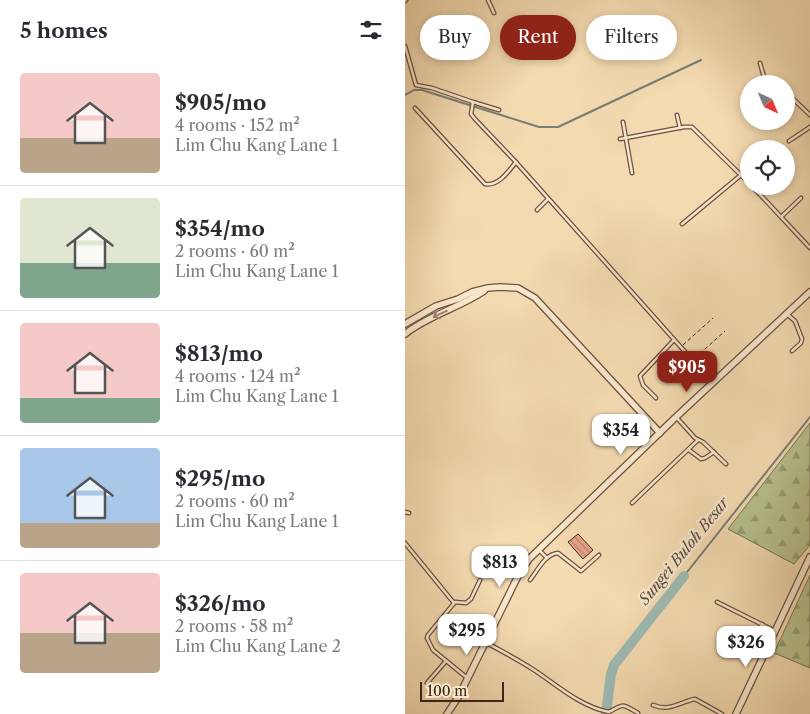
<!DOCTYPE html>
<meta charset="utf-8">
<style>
:root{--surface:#fff;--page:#f2f2f3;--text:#2b2b33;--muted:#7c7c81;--line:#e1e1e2;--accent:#8f2418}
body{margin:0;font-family:"Libre Caslon Text",serif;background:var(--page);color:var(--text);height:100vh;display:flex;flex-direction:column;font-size:19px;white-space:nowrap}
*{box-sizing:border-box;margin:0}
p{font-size:16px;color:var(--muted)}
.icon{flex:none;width:28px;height:28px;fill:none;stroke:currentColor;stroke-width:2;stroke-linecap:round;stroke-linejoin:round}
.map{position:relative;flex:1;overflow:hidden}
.details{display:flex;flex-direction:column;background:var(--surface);width:405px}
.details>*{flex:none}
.hud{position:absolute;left:15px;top:15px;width:315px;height:45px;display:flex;gap:10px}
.needle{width:32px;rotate:136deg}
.controls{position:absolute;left:335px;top:75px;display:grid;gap:10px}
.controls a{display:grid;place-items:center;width:55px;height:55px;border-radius:50%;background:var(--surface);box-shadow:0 2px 8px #0003;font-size:25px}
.scale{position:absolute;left:15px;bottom:12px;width:84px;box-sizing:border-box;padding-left:5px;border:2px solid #3f251a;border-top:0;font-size:14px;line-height:18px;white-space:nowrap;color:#3f251a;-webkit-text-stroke:4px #f8e7cc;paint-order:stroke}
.price{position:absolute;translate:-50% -42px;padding:0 11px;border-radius:10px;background:#fff;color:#222;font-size:16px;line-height:32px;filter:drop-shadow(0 1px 2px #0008)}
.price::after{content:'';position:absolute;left:50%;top:30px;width:15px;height:11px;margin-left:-8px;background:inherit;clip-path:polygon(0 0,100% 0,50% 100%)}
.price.current{background:var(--accent);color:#fff}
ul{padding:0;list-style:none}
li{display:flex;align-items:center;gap:15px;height:125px;padding:0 20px}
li+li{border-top:1px solid var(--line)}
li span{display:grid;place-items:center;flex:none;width:140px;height:100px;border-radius:5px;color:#555}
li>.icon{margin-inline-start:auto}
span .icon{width:60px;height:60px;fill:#fffc;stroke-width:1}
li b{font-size:21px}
h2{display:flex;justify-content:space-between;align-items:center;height:60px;padding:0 20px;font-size:21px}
.pill{padding:0 18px;border-radius:22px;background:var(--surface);box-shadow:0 2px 8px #0003;font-size:18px;line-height:45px}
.pill.current{background:var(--accent);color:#fff}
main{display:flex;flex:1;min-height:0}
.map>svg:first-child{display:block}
</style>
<main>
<section class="details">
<h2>5 homes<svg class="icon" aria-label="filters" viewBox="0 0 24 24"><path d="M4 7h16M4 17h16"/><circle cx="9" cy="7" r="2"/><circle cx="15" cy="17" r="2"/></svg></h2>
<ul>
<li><span style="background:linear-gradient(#f6c9c9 65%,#b9a48a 0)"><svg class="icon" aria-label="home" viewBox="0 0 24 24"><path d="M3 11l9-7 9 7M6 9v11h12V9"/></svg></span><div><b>$905/mo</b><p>4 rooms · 152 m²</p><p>Lim Chu Kang Lane 1</p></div></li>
<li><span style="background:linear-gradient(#dfe7d0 65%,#7fa58c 0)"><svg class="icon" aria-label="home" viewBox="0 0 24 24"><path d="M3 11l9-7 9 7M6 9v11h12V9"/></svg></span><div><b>$354/mo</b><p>2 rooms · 60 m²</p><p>Lim Chu Kang Lane 1</p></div></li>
<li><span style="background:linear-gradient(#f6c9c9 75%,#7fa58c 0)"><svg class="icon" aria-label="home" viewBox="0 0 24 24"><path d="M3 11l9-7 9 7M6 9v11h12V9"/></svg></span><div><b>$813/mo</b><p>4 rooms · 124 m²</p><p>Lim Chu Kang Lane 1</p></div></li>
<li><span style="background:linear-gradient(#a9c7e8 75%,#b9a48a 0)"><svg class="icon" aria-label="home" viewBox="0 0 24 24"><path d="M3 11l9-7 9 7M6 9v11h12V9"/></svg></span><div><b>$295/mo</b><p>2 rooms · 60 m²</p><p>Lim Chu Kang Lane 1</p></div></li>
<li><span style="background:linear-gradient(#f6c9c9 60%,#b9a48a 0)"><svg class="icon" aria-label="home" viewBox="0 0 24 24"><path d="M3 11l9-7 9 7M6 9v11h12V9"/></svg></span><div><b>$326/mo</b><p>2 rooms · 58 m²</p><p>Lim Chu Kang Lane 2</p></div></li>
</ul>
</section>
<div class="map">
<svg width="405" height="714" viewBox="0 0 405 714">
<defs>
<pattern id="forest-firs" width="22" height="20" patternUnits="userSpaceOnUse" patternTransform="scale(1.25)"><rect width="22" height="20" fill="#b7c08f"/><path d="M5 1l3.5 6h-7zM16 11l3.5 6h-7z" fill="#969c74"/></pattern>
<pattern id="building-back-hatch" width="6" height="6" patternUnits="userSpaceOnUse" patternTransform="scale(1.25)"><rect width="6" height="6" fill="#e5a287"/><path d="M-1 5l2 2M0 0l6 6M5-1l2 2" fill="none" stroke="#bb846e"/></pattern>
</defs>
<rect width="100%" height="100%" fill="#f4dab1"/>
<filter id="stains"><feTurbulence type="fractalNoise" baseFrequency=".004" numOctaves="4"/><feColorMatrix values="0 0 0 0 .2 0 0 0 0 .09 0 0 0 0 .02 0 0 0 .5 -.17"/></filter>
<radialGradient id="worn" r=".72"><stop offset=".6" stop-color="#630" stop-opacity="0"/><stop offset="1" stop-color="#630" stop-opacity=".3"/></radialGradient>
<g fill="url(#forest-firs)" stroke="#7b7254">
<path d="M405,423V545L389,564L323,529Z"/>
<path d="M405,575V668L369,653Z"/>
</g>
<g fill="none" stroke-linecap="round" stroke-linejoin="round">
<g stroke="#777e76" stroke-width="2">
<path d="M0,95L9,90H17L134,127H153L296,60"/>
<path d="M279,576L405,417"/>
</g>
<path stroke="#9dbab3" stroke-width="10" d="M201,714L206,674L209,665L279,576"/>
</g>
<path fill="url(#building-back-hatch)" stroke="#3f251a" d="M173,534L188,550L178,559L163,542Z"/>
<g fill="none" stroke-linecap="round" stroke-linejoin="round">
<g stroke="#6c5240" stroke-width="5">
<g id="lane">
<path d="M83,0L89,13"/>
<path d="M0,1L1,0"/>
<path d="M0,46L11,85L27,88L68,102L66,114L70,119L109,160L307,382"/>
<path d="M355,63L361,84"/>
<path d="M381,92L405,115"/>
<path d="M68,102L94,110"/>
<path d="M10,108L80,184C94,186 103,172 111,162"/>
<path d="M272,115L275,128"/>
<path d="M218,122L227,173"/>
<path d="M215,139L279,127H287L290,130L344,183"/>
<path d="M384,141L405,127"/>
<path d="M347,186L405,248"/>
<path d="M350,190L354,186"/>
<path d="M132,210L143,199"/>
<path d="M376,217L396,198"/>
<path d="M277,224L336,175"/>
<path d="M383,315L390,321L397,339L396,343L387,351"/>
<path d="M251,398L238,385L235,376L269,340"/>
<path d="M272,418L290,438L298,442L321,464"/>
<path d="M284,450L296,459L300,458L309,452"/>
<path d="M227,503L293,440"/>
<path d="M0,512L4,513"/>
<path d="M0,543L49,603"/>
<path d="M134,550L142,558"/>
<path d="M125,580C133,570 140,554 153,553L176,571L194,555"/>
<path d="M312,602L370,631"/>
<path d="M82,643C98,652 114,660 129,670C152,685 176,707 204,712C220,703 217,704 233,713"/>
<path d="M342,659L357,624"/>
<path d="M61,677L28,650L22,638L23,635L50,602L61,603L66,599L75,580"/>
<path d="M22,683L41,661"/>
<path d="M248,705C264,712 275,702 290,699L317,714"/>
</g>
</g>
<g stroke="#6c5240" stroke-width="8">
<g id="street">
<path d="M0,324L31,306L53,299L67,292L83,288L95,287L113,288L130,298L255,433"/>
<path d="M0,334C24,315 54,308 79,291"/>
<path d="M42,714L54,696L113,576L124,559L271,417L405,292"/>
<path d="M331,714L405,557"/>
</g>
</g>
<g stroke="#3f251a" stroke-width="1" stroke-dasharray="4 2.5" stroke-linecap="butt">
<path d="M278,345L308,318"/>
<path d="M290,358L320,331"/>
</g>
<use href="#lane" stroke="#f8e7cc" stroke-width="2.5"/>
<use href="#street" stroke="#f8e7cc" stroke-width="5.5"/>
</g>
<defs><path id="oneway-shaft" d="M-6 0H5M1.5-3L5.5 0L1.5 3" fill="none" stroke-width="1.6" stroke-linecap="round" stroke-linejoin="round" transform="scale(1.25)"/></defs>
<use stroke="#9c8673" href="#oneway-shaft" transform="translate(35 314) rotate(155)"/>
<g text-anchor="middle" stroke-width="5" stroke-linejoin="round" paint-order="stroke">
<g font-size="15" font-style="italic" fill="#564a40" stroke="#f8e7cc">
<text transform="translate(279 551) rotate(-51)" y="5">Sungei Buloh Besar</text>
</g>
</g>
<rect width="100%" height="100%" filter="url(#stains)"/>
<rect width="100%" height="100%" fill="url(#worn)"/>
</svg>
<div class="controls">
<a><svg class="needle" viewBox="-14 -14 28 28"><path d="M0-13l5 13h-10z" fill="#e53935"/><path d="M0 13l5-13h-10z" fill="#7c7c81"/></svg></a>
<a><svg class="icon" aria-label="locate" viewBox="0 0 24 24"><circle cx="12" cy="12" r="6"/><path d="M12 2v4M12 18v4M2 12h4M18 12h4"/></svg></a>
</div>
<div class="scale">100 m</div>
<b class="price current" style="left:282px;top:393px">$905</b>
<b class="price" style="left:216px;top:456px">$354</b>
<b class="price" style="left:95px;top:588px">$813</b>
<b class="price" style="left:62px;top:656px">$295</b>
<b class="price" style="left:341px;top:668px">$326</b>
<div class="hud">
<a class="pill">Buy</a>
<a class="pill current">Rent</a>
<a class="pill">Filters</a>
</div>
</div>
</main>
